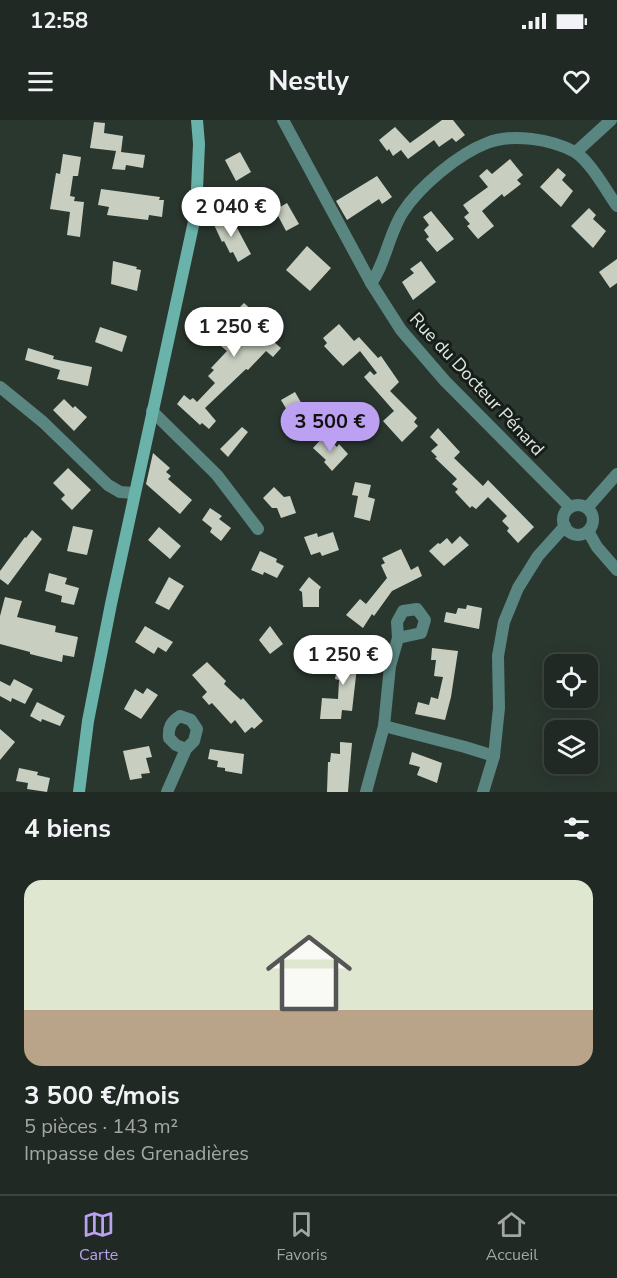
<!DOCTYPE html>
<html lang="fr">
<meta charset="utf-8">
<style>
:root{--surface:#202923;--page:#28312b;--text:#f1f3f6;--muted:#a2a6a6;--line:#3d4541;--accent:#bca0f2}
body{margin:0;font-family:"Nunito Sans",sans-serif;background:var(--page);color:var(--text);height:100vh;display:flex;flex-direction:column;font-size:22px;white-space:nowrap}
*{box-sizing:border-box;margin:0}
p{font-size:20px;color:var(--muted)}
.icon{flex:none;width:33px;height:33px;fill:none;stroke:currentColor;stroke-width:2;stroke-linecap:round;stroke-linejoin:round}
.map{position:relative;height:672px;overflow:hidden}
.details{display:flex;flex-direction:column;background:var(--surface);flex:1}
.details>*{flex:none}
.tools{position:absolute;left:544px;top:534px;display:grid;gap:12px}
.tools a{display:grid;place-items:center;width:54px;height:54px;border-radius:12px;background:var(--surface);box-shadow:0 3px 15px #0003,0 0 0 2px var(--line);font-size:30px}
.price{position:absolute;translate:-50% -51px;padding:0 14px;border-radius:21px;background:#fff;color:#222;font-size:20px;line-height:39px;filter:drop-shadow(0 2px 3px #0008)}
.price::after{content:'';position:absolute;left:50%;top:36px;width:18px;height:14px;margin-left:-9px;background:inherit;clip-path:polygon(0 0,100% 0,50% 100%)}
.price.active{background:var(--accent);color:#111}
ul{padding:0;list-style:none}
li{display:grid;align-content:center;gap:12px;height:318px;padding:0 24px}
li+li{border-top:2px solid var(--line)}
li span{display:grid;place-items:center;height:186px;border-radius:18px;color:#555}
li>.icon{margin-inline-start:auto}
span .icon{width:108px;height:108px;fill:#fffc;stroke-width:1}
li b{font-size:26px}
h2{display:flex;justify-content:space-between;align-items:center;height:72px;padding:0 24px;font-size:26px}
.status{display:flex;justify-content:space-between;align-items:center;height:42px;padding:0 30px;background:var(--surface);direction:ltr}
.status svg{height:16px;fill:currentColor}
header{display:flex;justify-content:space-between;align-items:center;height:78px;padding:0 24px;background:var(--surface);font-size:27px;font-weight:700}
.tab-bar{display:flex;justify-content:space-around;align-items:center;height:84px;border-top:2px solid var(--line);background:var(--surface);font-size:16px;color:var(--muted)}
.tab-bar a{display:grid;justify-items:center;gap:3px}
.tab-bar .active{color:var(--accent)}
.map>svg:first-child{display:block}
</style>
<div class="status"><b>12:58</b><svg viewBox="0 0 49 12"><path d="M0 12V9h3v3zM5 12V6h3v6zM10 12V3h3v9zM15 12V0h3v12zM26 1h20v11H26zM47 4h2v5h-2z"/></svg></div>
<header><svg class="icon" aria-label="menu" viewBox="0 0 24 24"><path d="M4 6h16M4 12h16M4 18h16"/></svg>Nestly<svg class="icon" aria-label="heart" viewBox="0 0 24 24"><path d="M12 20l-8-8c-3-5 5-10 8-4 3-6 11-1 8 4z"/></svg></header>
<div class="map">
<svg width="617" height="672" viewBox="0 0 617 672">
<rect width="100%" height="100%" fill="#2a372f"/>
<g fill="#c8cfc0">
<path d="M442,0H453L465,15L456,22L452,18L439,27L434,20L408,39L401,30L393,36L389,29L387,31L379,20L395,7L410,23Z"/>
<path d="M94,2L105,3L104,13L123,16L121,32L145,35L143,48L126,45L125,50L112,49L116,31L90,28Z"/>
<path d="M240,32L251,52L236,61L225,40Z"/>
<path d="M63,34L81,37L78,56H73L70,76L75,77L74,81L84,82L80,117L67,115L70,92L50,89L56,53L60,54Z"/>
<path d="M510,39L523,55L517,60L521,64L504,77L502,74L482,91L494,106L478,119L467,106L470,104L464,97L469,93L463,85L488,67L479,56L487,49L492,54Z"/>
<path d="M558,48L566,55L562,60L573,71L561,87L540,67Z"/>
<path d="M377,56L392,77L382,84L379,79L347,100L336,81Z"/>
<path d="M101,69L160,77L159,80H164L162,97L149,95L148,100L107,95L109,87L98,85Z"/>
<path d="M287,83L299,104L286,111L275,90Z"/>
<path d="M589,88L596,95L593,99L606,111L593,128L571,106Z"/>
<path d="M216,90L229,112L237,108L251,134L238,142L233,132L230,133L224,121L222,122L209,94Z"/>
<path d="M431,91L454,119L437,132L426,119L429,117L424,110L429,105L423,97Z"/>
<path d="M307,126L331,148L310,171L286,150Z"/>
<path d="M617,139V163L610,168L599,152Z"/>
<path d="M113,141L137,147L136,149L141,150L137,171L111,164Z"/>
<path d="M421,141L436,162L413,180L402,162L414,153L410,149Z"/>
<path d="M244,183L281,216L274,222L281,228L273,237L266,231L248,250L246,249L205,288L216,301L209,309L202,303L200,305L177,284L184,275L190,280L193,278L197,282L215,263L208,256L214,250L211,248L227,231L210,217Z"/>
<path d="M339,204L354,221L359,217L378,238L381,236L399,262L390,271L417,298L414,302L418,306L402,322L383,301L394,291L364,257L370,251L374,255L377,253L360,231L343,246L324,226L327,223L323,218Z"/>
<path d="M100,207L127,216L122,232L95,222Z"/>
<path d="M28,228L54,236L53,239L92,247L88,266L57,259L60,250L25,240Z"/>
<path d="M295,272L311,300L295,311L288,299L291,297L281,280Z"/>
<path d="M64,279L73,288L75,286L87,297L74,311L53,290Z"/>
<path d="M242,307L248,312L228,337L220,329Z"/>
<path d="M438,308L460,332L454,338L483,366L488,360L534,407L518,423L507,411L509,408L502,401L507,396L488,377L476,389L472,386L470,388L455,372L458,369L452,364L457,359L435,338L437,337L431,331L438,325L430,317Z"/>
<path d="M325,315L337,327L339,324L348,334L332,351L324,342L326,340L313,328Z"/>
<path d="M153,333L170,348L166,352L171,356L168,359L192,380L180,394L146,364Z"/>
<path d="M68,348L91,370L72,390L61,379L65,375L53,363Z"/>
<path d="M355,362L371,365L368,377L375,379L370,401L354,397L358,376L352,375Z"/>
<path d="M274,367L284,377L290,376L296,393L281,398L277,388H272L263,378Z"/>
<path d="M210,388L222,396L219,399L231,408L221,421L210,412L212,408L202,400Z"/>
<path d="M73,406L93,410L87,435L67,431Z"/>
<path d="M159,407L181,426L170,439L148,420Z"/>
<path d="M32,410L42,419L8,465L0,459V451L25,417L26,418Z"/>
<path d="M333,412L339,430L322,436L320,432L311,435L304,417L317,413L318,417Z"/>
<path d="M460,416L469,425L444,446L429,431L438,423L440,424L447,418L452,424Z"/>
<path d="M401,429L411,450L418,446L422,456L392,471L374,496L372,494L363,508L346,495L360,479L366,484L387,458L381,445L385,443L382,438Z"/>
<path d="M260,431L277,439L276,442L284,446L277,458L264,452L263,455L251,450Z"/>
<path d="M49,453L67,458L65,464L79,468L74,485L61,482L62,476L45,471Z"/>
<path d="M169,457L184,466L169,490L155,483Z"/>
<path d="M309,457L321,467L319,470V487H303L302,472L299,470Z"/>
<path d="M5,477L22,481L17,497L56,506L55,512L78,517L74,537L63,535L62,542L30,534V532L0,524V496Z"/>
<path d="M467,485L482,488L479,509L444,502L446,492L456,494L458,488L466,489Z"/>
<path d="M145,506L173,522L166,532L158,527L154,534L135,522Z"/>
<path d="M270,506L283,524L270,534L259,520Z"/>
<path d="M432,528L458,531L451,577L445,600L415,594L418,582L429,585L431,577L438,579L443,557L434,556L436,540H431Z"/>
<path d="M340,530L366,535L364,546L359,545L357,547L352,591L342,590L341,599H320L322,578L338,579L339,560L335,559Z"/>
<path d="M207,542L226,561L224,564L241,580L243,578L263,601L254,609L252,607L245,613L235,600L231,604L212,583L209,585L202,577L207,572L192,555Z"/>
<path d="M14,559L33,569L25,584L12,578L11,582L0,576V561L10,566Z"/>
<path d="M147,568L158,575L141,599L124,589L135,569L143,574Z"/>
<path d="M37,582L65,596L60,606L42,599L41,602L30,596Z"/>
<path d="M0,609L15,622L0,640Z"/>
<path d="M340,622L352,623L348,672H327L328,642H330L331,633L340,634Z"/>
<path d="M149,626L152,637L146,638L150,653L141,654L142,658L130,660L123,631Z"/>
<path d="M210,629L244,634L242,654L225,651V648L217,647L218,641L208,639Z"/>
<path d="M412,632L442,643L437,663L417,655L420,647L409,644Z"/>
<path d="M19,648L38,652L37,655L50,658L47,672L27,669L28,663L16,661Z"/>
</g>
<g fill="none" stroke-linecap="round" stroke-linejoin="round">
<g stroke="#598680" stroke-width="12">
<path d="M283,0L371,163L401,210L445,261L570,387"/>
<path d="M576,32L611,0"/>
<path d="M371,163C385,145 389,113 403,92C419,67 458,34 487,23C512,13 551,19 575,32C590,41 607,72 617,86"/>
<path d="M0,267L43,302L108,365L120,372L134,373"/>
<path d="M152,291L217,355L258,409"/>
<circle cx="578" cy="400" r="15"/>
<path d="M587,388L617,354"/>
<path d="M588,411L597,427L617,450"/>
<path d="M384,606L390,546L398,518L397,502L403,491L417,489L425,500L421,513L398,518"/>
<path d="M167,672L186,629L194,621L197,609L191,600L180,596C171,602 168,607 169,618L176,625L186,629"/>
<path d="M366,672L384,606L465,627L494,636"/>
<path d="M483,672L494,636L499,588L498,536L504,502L518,468L538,436L565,406"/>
</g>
<path stroke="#6ab3ab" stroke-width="12" d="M79,672L88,601L111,484L196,92L199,24L197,0"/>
</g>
<g text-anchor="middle" stroke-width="6" stroke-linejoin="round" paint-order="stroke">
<g font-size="18" fill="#dfe7e2" stroke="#171d19">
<text transform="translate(477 264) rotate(47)" y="6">Rue du Docteur Pénard</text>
</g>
</g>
</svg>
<div class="tools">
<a><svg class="icon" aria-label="locate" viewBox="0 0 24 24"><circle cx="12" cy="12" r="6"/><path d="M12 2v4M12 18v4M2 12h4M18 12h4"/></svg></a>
<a><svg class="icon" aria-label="layers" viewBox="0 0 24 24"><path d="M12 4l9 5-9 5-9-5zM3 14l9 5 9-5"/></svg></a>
</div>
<b class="price" style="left:231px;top:118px">2 040 €</b>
<b class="price" style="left:234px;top:238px">1 250 €</b>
<b class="price active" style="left:330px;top:333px">3 500 €</b>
<b class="price" style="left:343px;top:566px">1 250 €</b>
</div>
<section class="details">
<h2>4 biens<svg class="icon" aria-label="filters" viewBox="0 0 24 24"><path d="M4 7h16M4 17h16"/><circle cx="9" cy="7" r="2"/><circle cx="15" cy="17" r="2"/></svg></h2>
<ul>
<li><span style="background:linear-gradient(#dfe7d0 70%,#b9a48a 0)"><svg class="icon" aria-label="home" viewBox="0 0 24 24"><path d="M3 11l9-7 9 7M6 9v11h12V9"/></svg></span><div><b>3 500 €/mois</b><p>5 pièces · 143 m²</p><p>Impasse des Grenadières</p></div></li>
</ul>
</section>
<nav class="tab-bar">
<a class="active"><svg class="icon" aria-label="map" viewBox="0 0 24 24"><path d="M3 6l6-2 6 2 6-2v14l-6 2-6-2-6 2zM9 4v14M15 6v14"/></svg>Carte</a>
<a><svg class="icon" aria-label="saved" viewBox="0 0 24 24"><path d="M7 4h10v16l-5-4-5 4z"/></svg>Favoris</a>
<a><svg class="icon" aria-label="home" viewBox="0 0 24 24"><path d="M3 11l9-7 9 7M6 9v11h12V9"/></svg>Accueil</a>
</nav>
